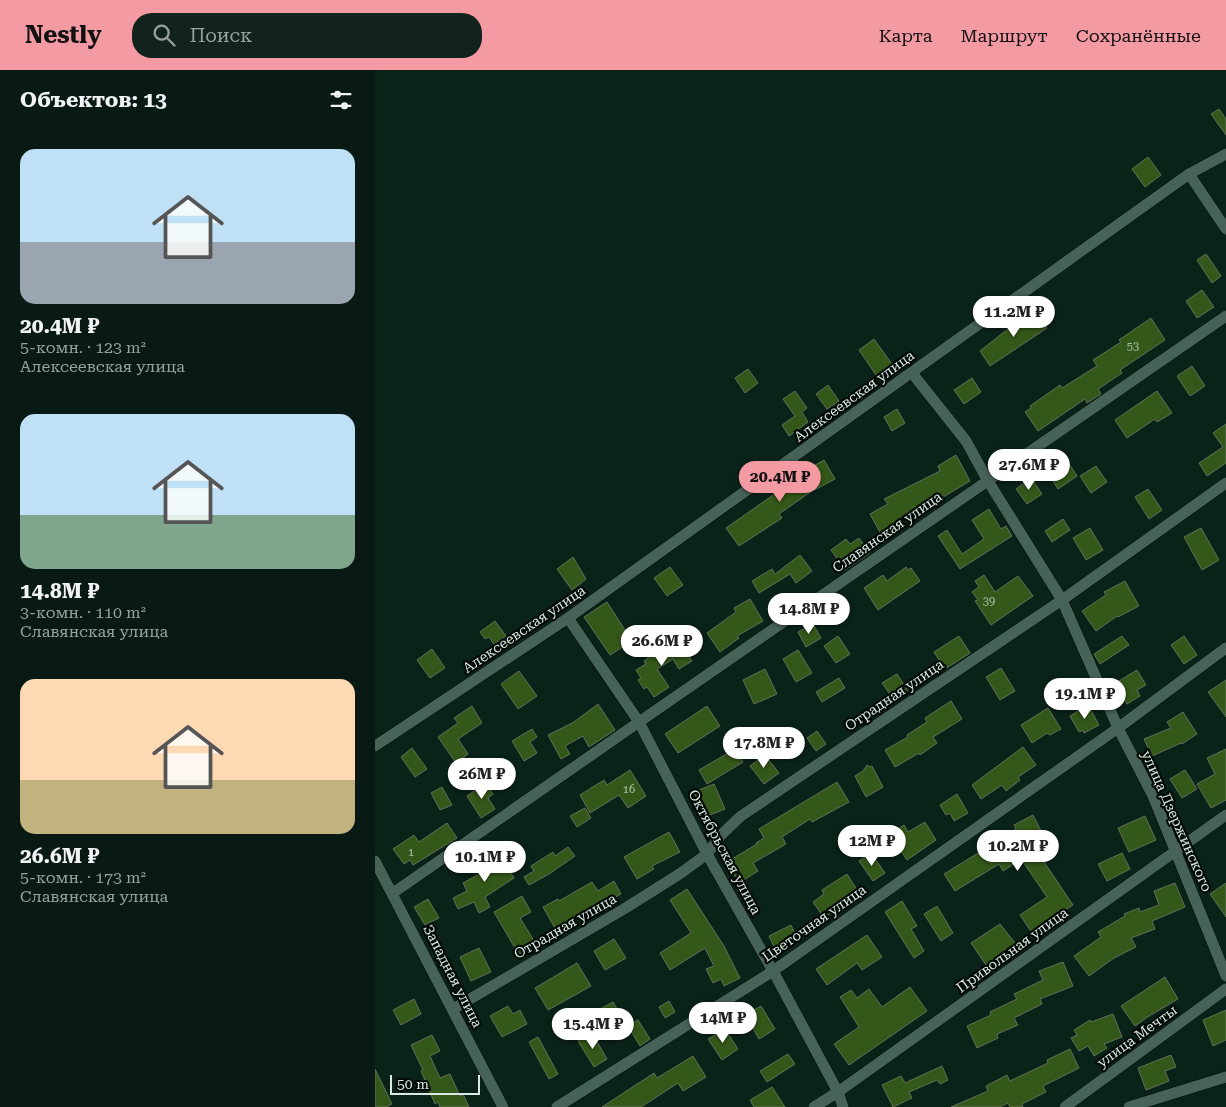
<!DOCTYPE html>
<html lang="ru">
<meta charset="utf-8">
<style>
:root{--surface:#081a13;--page:#11231c;--text:#f1f3f6;--muted:#98a1a0;--accent:#f49aa3}
body{margin:0;font-family:"Roboto Serif",serif;background:var(--page);color:var(--text);height:100vh;display:flex;flex-direction:column;font-size:19px;white-space:nowrap}
*{box-sizing:border-box;margin:0}
p{font-size:16px;color:var(--muted)}
.icon{flex:none;width:28px;height:28px;fill:none;stroke:currentColor;stroke-width:2;stroke-linecap:round;stroke-linejoin:round}
.map{position:relative;flex:1;overflow:hidden}
.sheet{display:flex;flex-direction:column;background:var(--surface);width:375px}
.sheet>*{flex:none}
.scale{position:absolute;left:15px;bottom:12px;width:90px;box-sizing:border-box;padding-left:5px;border:2px solid #dae9e1;border-top:0;font-size:14px;line-height:18px;white-space:nowrap;color:#dae9e1;-webkit-text-stroke:4px #030a06;paint-order:stroke}
.price{position:absolute;translate:-50% -42px;padding:0 11px;border-radius:18px;background:#fff;color:#222;font-size:16px;line-height:32px;filter:drop-shadow(0 1px 2px #0008)}
.price::after{content:'';position:absolute;left:50%;top:30px;width:15px;height:11px;margin-left:-8px;background:inherit;clip-path:polygon(0 0,100% 0,50% 100%)}
.price.active{background:var(--accent);color:#111}
ul{padding:0;list-style:none}
li{display:grid;align-content:center;gap:10px;height:265px;padding:0 20px}
li span{display:grid;place-items:center;height:155px;border-radius:15px;color:#555}
li>.icon{margin-inline-start:auto}
span .icon{width:90px;height:90px;fill:#fffc;stroke-width:1}
li b{font-size:21px}
h2{display:flex;justify-content:space-between;align-items:center;height:60px;padding:0 20px;font-size:21px}
header{display:flex;align-items:center;gap:30px;box-sizing:border-box;height:70px;padding:0 25px;background:var(--accent);color:#111}
header strong{font-size:24px}
nav{display:flex;gap:28px;margin-inline-start:auto;font-size:18px}
.search{width:350px;height:45px;background:var(--page);display:flex;align-items:center;gap:12px;box-sizing:border-box;padding:0 18px;border-radius:20px;color:var(--muted);font-size:19px}
main{display:flex;flex:1;min-height:0}
.map>svg:first-child{display:block}
</style>
<header>
<strong>Nestly</strong>
<div class="search"><svg class="icon" aria-label="search" viewBox="0 0 24 24"><circle cx="10" cy="10" r="6"/><path d="M15 15l6 6"/></svg>Поиск</div>
<nav><a>Карта</a><a>Маршрут</a><a>Сохранённые</a></nav>
</header>
<main>
<section class="sheet">
<h2>Объектов: 13<svg class="icon" aria-label="filters" viewBox="0 0 24 24"><path d="M4 7h16M4 17h16"/><circle cx="9" cy="7" r="2"/><circle cx="15" cy="17" r="2"/></svg></h2>
<ul>
<li><span style="background:linear-gradient(#bfe0f5 60%,#9aa5b1 0)"><svg class="icon" aria-label="home" viewBox="0 0 24 24"><path d="M3 11l9-7 9 7M6 9v11h12V9"/></svg></span><div><b>20.4M ₽</b><p>5-комн. · 123 m²</p><p>Алексеевская улица</p></div></li>
<li><span style="background:linear-gradient(#bfe0f5 65%,#7fa58c 0)"><svg class="icon" aria-label="home" viewBox="0 0 24 24"><path d="M3 11l9-7 9 7M6 9v11h12V9"/></svg></span><div><b>14.8M ₽</b><p>3-комн. · 110 m²</p><p>Славянская улица</p></div></li>
<li><span style="background:linear-gradient(#ffd9b3 65%,#c2b280 0)"><svg class="icon" aria-label="home" viewBox="0 0 24 24"><path d="M3 11l9-7 9 7M6 9v11h12V9"/></svg></span><div><b>26.6M ₽</b><p>5-комн. · 173 m²</p><p>Славянская улица</p></div></li>
</ul>
</section>
<div class="map">
<svg width="851" height="1037" viewBox="0 0 851 1037">
<rect width="100%" height="100%" fill="#0a2319"/>
<g fill="#345819" stroke="#62705a">
<path d="M844,39L851,49V65L836,44Z"/>
<path d="M773,87L786,105L770,117L757,99Z"/>
<path d="M831,184L846,206L837,213L822,190Z"/>
<path d="M827,220L839,237L822,248L811,231Z"/>
<path d="M661,240L672,258L615,296L605,281L643,251Z"/>
<path d="M776,248L790,270L745,300L747,303L723,319L726,324L712,333L710,329L663,361L650,342L656,338L655,336L685,315L687,318L722,296L718,290L746,272L744,270Z"/>
<path d="M499,269L517,294L501,305L484,280Z"/>
<path d="M817,296L830,316L815,326L802,306Z"/>
<path d="M373,299L383,313L370,323L360,308Z"/>
<path d="M597,308L606,322L589,334L579,320Z"/>
<path d="M453,315L464,331L452,339L441,324Z"/>
<path d="M420,321L432,338L427,342L433,352L414,366L407,355L420,346L408,329Z"/>
<path d="M782,321L797,343L782,352L780,349L752,368L740,350Z"/>
<path d="M522,339L530,353L517,361L509,347Z"/>
<path d="M851,354V393L832,406L824,393L848,377L838,363Z"/>
<path d="M581,385L595,411L563,430L539,441L540,443L520,454L521,456L506,464L495,444L513,434L509,429L565,401L563,396Z"/>
<path d="M689,386L702,406L683,419L676,408L679,405L673,397Z"/>
<path d="M449,390L460,409L434,423L404,444L407,448L364,476L351,458L424,407L423,405Z"/>
<path d="M721,396L732,412L716,423L705,406Z"/>
<path d="M656,408L667,424L652,434L641,419Z"/>
<path d="M773,419L787,440L774,449L760,427Z"/>
<path d="M614,439L626,459L631,456L637,466L585,499L563,466L572,460L587,484L609,469L597,450Z"/>
<path d="M688,449L695,460L677,472L670,461Z"/>
<path d="M715,458L728,480L711,490L698,468Z"/>
<path d="M826,458L844,490L827,500L809,467Z"/>
<path d="M484,468L495,483L470,500L456,480L471,469L475,474Z"/>
<path d="M425,485L437,501L421,513L415,504L384,523L377,511L397,499L400,504Z"/>
<path d="M198,487L211,509L197,520L182,499Z"/>
<path d="M295,497L308,515L292,526L279,508Z"/>
<path d="M531,497L533,500L536,498L545,511L503,540L489,518L508,505L512,511Z"/>
<path d="M609,505L620,522L643,506L658,526L616,555L600,531L603,530L597,522L604,517L600,511Z"/>
<path d="M750,511L764,536L743,547L742,546L721,561L707,541L731,525L729,522Z"/>
<path d="M375,529L388,551L362,566L364,568L345,582L332,563L361,542L359,538Z"/>
<path d="M232,532L257,571L235,585L209,547Z"/>
<path d="M120,551L131,566L119,574L114,567L110,569L105,562Z"/>
<path d="M438,554L446,568L431,577L423,562Z"/>
<path d="M463,566L475,584L461,593L449,576Z"/>
<path d="M584,566L595,583L570,599L559,582Z"/>
<path d="M747,566L754,575L725,594L719,584Z"/>
<path d="M809,566L822,585L809,594L796,575Z"/>
<path d="M302,568L317,591L304,599L298,589L282,599L294,617L279,627L272,617L269,619L263,610L266,608L261,600L271,594L269,591Z"/>
<path d="M57,579L70,598L55,608L42,590Z"/>
<path d="M423,580L437,603L421,612L408,589Z"/>
<path d="M626,598L640,621L625,630L611,607Z"/>
<path d="M390,599L402,624L379,634L368,610Z"/>
<path d="M762,600L771,615L762,620L765,626L752,634L739,614Z"/>
<path d="M144,601L162,626L143,639L126,614Z"/>
<path d="M522,604L533,621L519,630L507,613Z"/>
<path d="M464,608L470,618L447,632L441,622Z"/>
<path d="M851,610V647L833,622Z"/>
<path d="M576,631L587,649L558,667L562,673L545,685L544,683L520,697L510,680L533,667L532,665L552,652L550,648Z"/>
<path d="M223,634L240,660L214,677L208,666L190,676L195,684L186,689L173,665L199,652Z"/>
<path d="M713,635L724,655L709,663L708,660L704,662L695,646Z"/>
<path d="M97,636L107,653L83,669L93,684L81,693L63,667L83,653L79,648Z"/>
<path d="M332,636L345,656L303,683L290,664Z"/>
<path d="M673,638L686,659L675,665L672,663L657,673L646,655Z"/>
<path d="M808,642L822,664L807,674L806,673L777,686L769,669L796,658L792,652Z"/>
<path d="M157,659L162,667L155,672L162,683L149,691L137,671Z"/>
<path d="M442,661L451,674L441,681L432,668Z"/>
<path d="M648,677L661,695L643,707L645,710L631,721L627,715L606,729L597,715Z"/>
<path d="M37,678L52,699L40,707L26,687Z"/>
<path d="M360,679L368,692L332,714L324,700Z"/>
<path d="M851,679V730L836,738L822,714L840,704L832,688Z"/>
<path d="M390,685L404,703L389,714L375,696Z"/>
<path d="M492,695L495,697L497,696L508,717L491,727L480,706L488,701Z"/>
<path d="M255,700L271,726L253,738L244,725L215,743L205,725L229,710L232,715Z"/>
<path d="M810,700L822,719L807,728L795,709Z"/>
<path d="M462,712L474,732L437,752L435,749L407,767L411,774L378,793L383,801L364,813L352,792L382,774L381,773L389,768L384,759Z"/>
<path d="M111,713L118,724L113,728L120,739L106,748L92,726Z"/>
<path d="M339,714L350,739L330,747L319,722Z"/>
<path d="M67,717L77,735L65,740L56,723Z"/>
<path d="M582,724L593,743L579,751L575,743L571,745L565,735Z"/>
<path d="M210,738L216,748L202,757L195,746Z"/>
<path d="M658,745L669,767L657,774L698,835L682,845L683,848L672,854L673,858L660,867L645,845L672,827L646,789L628,801L624,794L580,821L569,804L613,777V776L641,759L639,755Z"/>
<path d="M770,746L781,770L754,782L743,758Z"/>
<path d="M550,752L561,770L532,790L515,764L529,755L533,762Z"/>
<path d="M72,753L82,768L38,795L35,790L29,794L18,779L39,765L44,772Z"/>
<path d="M294,762L305,782L277,796L279,799L262,809L249,787Z"/>
<path d="M193,777L200,786L174,804L154,815L149,807L159,801L156,796L178,782L180,786Z"/>
<path d="M123,782L139,808L110,827L115,837L104,843L99,832L83,839L78,828L92,821L88,813L108,802L103,795Z"/>
<path d="M496,783L510,803L498,811L484,791Z"/>
<path d="M747,783L755,799L732,811L723,794Z"/>
<path d="M472,804L484,823L449,848L438,832L449,824L447,820Z"/>
<path d="M239,811L246,824L227,834L225,832L194,850L196,852L181,860L168,837L183,829L184,831L217,812L223,821Z"/>
<path d="M800,813L810,837L777,851L780,859L756,868L761,877L739,888L714,906L699,886L726,867L723,862L750,846L749,844L764,838L765,842L784,835L779,821Z"/>
<path d="M851,813V847L835,824Z"/>
<path d="M312,819L349,876L365,908L349,916L346,909L338,913L331,899L339,896L330,878L295,900L285,883L316,863L295,830Z"/>
<path d="M147,826L156,842L145,848L161,874L144,885L119,842Z"/>
<path d="M53,829L64,848L50,855L39,837Z"/>
<path d="M527,831L542,856L536,859L549,881L539,888L510,842Z"/>
<path d="M562,836L578,863L566,871L549,844Z"/>
<path d="M625,854L644,878L635,886L633,883L613,898L596,873Z"/>
<path d="M416,855L423,870L401,881L394,866Z"/>
<path d="M492,865L507,887L487,900L482,893L452,915L441,899Z"/>
<path d="M239,869L251,888L230,900L219,881Z"/>
<path d="M104,878L116,902L96,911L85,887Z"/>
<path d="M688,892L698,916L665,929L667,934L639,948L643,955L622,964L623,968L602,978L592,956L616,945L615,942L642,929L639,924L668,910L664,901Z"/>
<path d="M202,893L216,916L173,940L160,918Z"/>
<path d="M790,907L803,929L774,946L760,956L746,936Z"/>
<path d="M535,917L552,941L474,995L459,974L484,957L465,927L476,920L482,928L494,919L507,937Z"/>
<path d="M39,929L46,944L26,955L18,940Z"/>
<path d="M294,931L300,942L290,948L284,937Z"/>
<path d="M238,932L248,949L224,962L214,945Z"/>
<path d="M133,936L138,944L145,940L152,954L127,967L115,946Z"/>
<path d="M386,936L400,959L384,969L370,945Z"/>
<path d="M851,940V970L838,976L828,950Z"/>
<path d="M738,944L747,967L729,974L732,978L719,986L713,976L704,981L696,968L702,965L699,960L715,950L716,952Z"/>
<path d="M263,950L275,969L265,976L253,956Z"/>
<path d="M350,959L363,979L347,990L333,969Z"/>
<path d="M217,963L232,989L219,997L203,971Z"/>
<path d="M57,965L65,981L55,986L65,1008L75,1004L85,1026L88,1024L94,1037H65L63,1032L60,1034L46,1001L48,1000L36,975Z"/>
<path d="M163,967L183,1004L174,1009L154,972Z"/>
<path d="M695,979L704,998L668,1016L671,1022L647,1034L648,1037H635L633,1033L625,1037H576L613,1021L611,1016L632,1005L635,1011L673,993L672,990Z"/>
<path d="M413,984L420,994L392,1012L385,1001Z"/>
<path d="M796,985L801,997L790,1001L794,1011L771,1020L763,998Z"/>
<path d="M318,986L331,1007L308,1021L303,1013L266,1037H227L279,1003L282,1008Z"/>
<path d="M567,996L573,1010L565,1014L562,1010L534,1022L537,1028L518,1037L507,1015L526,1006L530,1013Z"/>
<path d="M0,999L17,1034L11,1037H0Z"/>
<path d="M397,1017L410,1037H379L375,1030Z"/>
</g>
<g fill="none" stroke-linecap="round" stroke-linejoin="round">
<g stroke="#000c05" stroke-width="12">
<g id="minor">
<path d="M814,104L851,159"/>
<path d="M537,303L591,371L613,411L687,530L743,658L778,726L851,906"/>
<path d="M193,548L264,652L332,784L398,901L463,1022L468,1037"/>
<path d="M0,676L193,548L814,104L851,84"/>
<path d="M0,791L128,1037"/>
<path d="M18,823L264,652L851,246"/>
<path d="M78,939L249,839L306,803L332,784L346,765L366,746L687,530L851,413"/>
<path d="M182,1037L398,901L743,658L851,578"/>
<path d="M439,1037L463,1022L851,745"/>
<path d="M690,1037L851,919"/>
<path d="M754,1037L851,1007"/>
</g>
</g>
<use href="#minor" stroke="#476256" stroke-width="11"/>
</g>
<g text-anchor="middle" stroke-width="4.5" stroke-linejoin="round" paint-order="stroke">
<g font-size="11" fill="#b0c5af">
<text x="758" y="280">53</text>
<text x="614" y="535">39</text>
<text x="254" y="723">16</text>
<text x="36" y="786">1</text>
</g>
<g font-size="14" fill="#dae9e1" stroke="#030a06">
<text transform="translate(479 326) rotate(-36)" y="5">Алексеевская улица</text>
<text transform="translate(512 462) rotate(-35)" y="5">Славянская улица</text>
<text transform="translate(149 559) rotate(-34)" y="5">Алексеевская улица</text>
<text transform="translate(519 625) rotate(-34)" y="5">Отрадная улица</text>
<text transform="translate(802 751) rotate(66)" y="5">улица Дзержинского</text>
<text transform="translate(350 782) rotate(62)" y="5">Октябрьская улица</text>
<text transform="translate(439 853) rotate(-35)" y="5">Цветочная улица</text>
<text transform="translate(190 856) rotate(-30)" y="5">Отрадная улица</text>
<text transform="translate(637 880) rotate(-36)" y="5">Привольная улица</text>
<text transform="translate(78 906) rotate(63)" y="5">Западная улица</text>
<text transform="translate(762 966) rotate(-36)" y="5">улица Мечты</text>
</g>
</g>
</svg>
<div class="scale">50 m</div>
<b class="price" style="left:639px;top:268px">11.2M ₽</b>
<b class="price" style="left:654px;top:421px">27.6M ₽</b>
<b class="price active" style="left:405px;top:433px">20.4M ₽</b>
<b class="price" style="left:434px;top:565px">14.8M ₽</b>
<b class="price" style="left:287px;top:597px">26.6M ₽</b>
<b class="price" style="left:710px;top:650px">19.1M ₽</b>
<b class="price" style="left:389px;top:699px">17.8M ₽</b>
<b class="price" style="left:107px;top:730px">26M ₽</b>
<b class="price" style="left:497px;top:797px">12M ₽</b>
<b class="price" style="left:643px;top:802px">10.2M ₽</b>
<b class="price" style="left:110px;top:813px">10.1M ₽</b>
<b class="price" style="left:348px;top:974px">14M ₽</b>
<b class="price" style="left:218px;top:980px">15.4M ₽</b>
</div>
</main>
